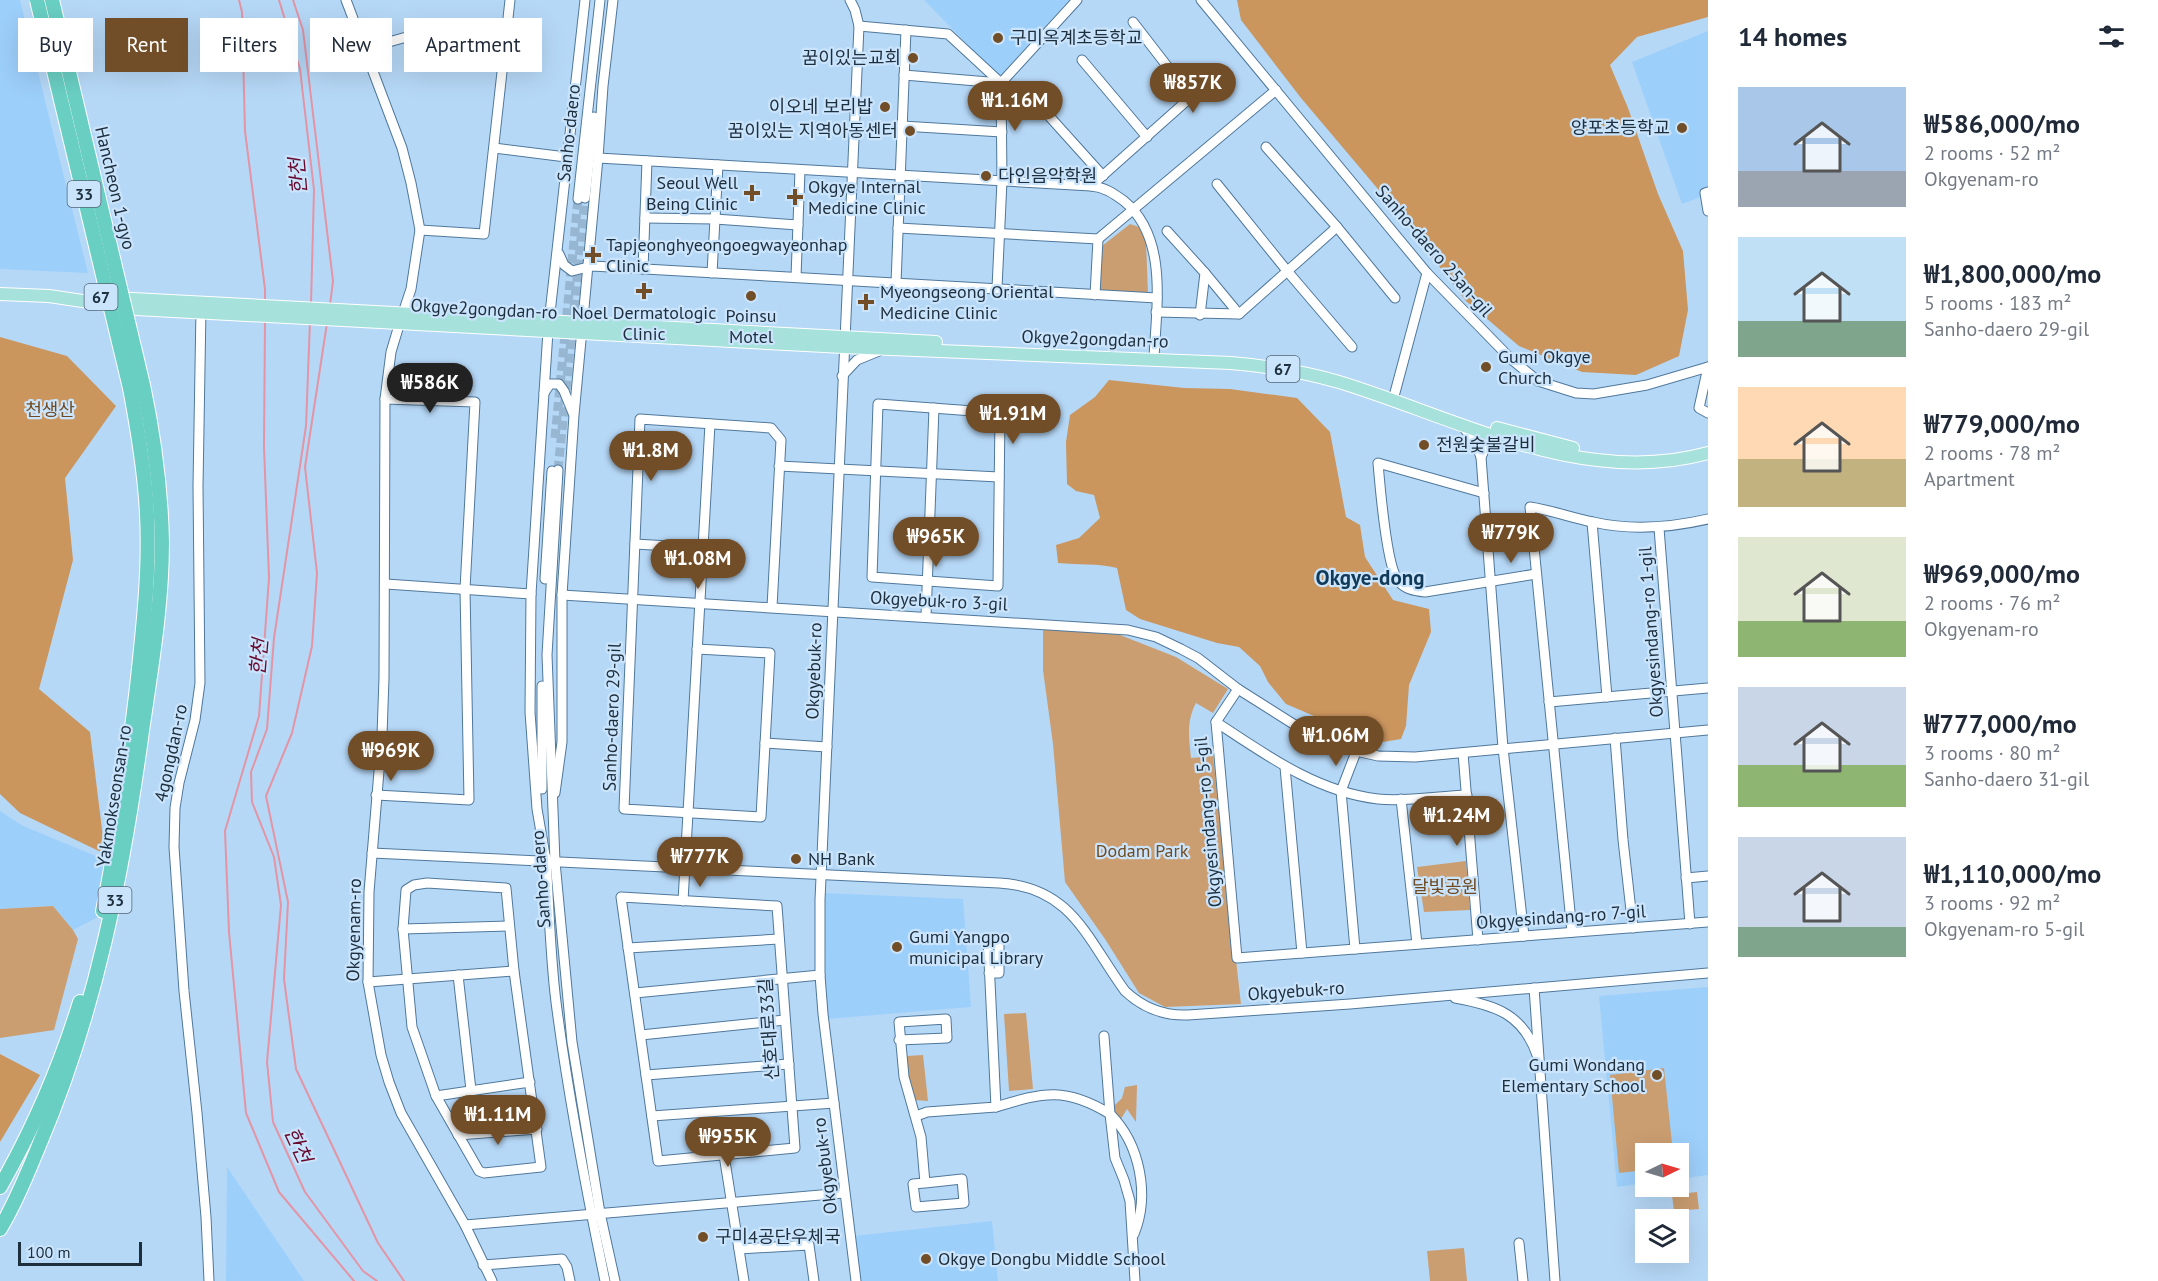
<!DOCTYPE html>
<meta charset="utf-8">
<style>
:root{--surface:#fff;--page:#f2f2f3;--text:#1f2937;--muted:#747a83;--accent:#724e28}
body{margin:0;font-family:"PT Sans","Noto Sans KR",sans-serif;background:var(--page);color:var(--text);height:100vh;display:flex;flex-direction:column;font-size:22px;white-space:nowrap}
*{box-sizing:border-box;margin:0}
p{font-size:20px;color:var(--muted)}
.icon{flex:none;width:33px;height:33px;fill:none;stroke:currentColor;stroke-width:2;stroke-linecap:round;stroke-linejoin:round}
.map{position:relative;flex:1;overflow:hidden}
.panel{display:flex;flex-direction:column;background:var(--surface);width:450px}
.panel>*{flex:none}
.hud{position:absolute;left:18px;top:18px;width:570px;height:54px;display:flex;gap:12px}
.needle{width:39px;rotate:85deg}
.fabs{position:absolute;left:1635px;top:1143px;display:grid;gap:12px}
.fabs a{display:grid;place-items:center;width:54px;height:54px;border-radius:0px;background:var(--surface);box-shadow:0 6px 24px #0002;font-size:30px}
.scale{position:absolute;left:18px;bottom:15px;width:124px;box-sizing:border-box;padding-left:6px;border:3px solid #1d2e3d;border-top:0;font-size:16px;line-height:21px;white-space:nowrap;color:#1d2e3d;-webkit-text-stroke:4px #cae4fc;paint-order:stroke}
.price{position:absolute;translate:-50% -51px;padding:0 14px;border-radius:21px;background:var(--accent);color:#fff;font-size:20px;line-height:39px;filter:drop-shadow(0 2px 3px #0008)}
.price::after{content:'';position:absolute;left:50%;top:36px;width:18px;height:14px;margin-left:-9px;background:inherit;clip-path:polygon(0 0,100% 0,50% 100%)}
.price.current{background:#222;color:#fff}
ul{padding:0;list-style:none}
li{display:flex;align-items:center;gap:18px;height:150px;padding:0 30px}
li span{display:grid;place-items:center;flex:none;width:168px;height:120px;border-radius:0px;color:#555}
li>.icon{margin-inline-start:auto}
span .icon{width:72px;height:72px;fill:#fffc;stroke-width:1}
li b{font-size:26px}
h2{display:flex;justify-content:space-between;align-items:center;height:72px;padding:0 30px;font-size:26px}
.pill{padding:0 21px;border-radius:0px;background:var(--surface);box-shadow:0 6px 24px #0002;font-size:21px;line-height:54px}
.pill.current{background:var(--accent);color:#fff}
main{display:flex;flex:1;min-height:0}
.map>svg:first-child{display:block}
</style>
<main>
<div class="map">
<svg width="1708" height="1281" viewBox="0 0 1708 1281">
<rect width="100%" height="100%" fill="#b6d8f7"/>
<g fill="#9dcffb">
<path d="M0,0H20L88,273L0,269Z"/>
<path d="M924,0H1069L999,77Z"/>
<path d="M1708,31V194L1682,204L1632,62Z"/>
<path d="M0,811L23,826L108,861L100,916L73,930L53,906L0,909Z"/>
<path d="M824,893L963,899L971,1007L827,1019Z"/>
<path d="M1708,987V1175L1679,1179L1678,1154H1646L1645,1183L1617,1187L1599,996Z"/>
<path d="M227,1167L304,1281H226Z"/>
<path d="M992,1221L998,1281H860L853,1236Z"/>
</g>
<g fill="#cb9e71">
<path d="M1130,224L1142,228L1146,242L1148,293L1100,290L1102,246Z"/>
<path d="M1043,623L1120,635L1176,657L1228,689L1213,713L1196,703C1186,722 1189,738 1191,758L1213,756L1241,1004L1165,1007L1139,993L1105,939L1065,882L1053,744L1043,670Z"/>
<path d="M1466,861L1470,910L1424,912L1417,867Z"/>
<path d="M53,906L73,930L78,939L54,1030L0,1038V909Z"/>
<path d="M1026,1013L1033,1089L1009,1091L1004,1014Z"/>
<path d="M923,1055L928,1101L914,1100L908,1075L907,1056Z"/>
<path d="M1664,1068L1673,1153L1646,1154L1645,1170L1619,1173L1610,1075Z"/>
<path d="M1137,1085L1136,1122L1127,1109L1121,1119L1112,1108L1122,1098L1125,1087Z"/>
<path d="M1697,1192L1699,1209L1674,1211L1672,1195Z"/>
<path d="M1464,1248L1467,1281H1430L1427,1251Z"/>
</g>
<g fill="#cb955e">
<path d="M1237,0H1708V17L1637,37L1610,65L1628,108L1658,194L1683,251L1688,310L1679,356L1636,375L1582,372L1519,346L1466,301L1399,214L1301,98L1241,20Z"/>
<path d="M0,337L67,356L116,406L65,478L73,560L39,689L90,732L105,854L20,813L0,794Z"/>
<path d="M1109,380L1184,388L1230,389L1297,398L1330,432L1346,517L1360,525L1365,557L1393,600L1429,609L1431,632L1409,685L1406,726L1401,739L1383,742L1356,734L1286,704L1268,682L1260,666L1239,647L1217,643L1140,619L1126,610L1117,568C1098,563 1079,565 1058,563L1056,545L1079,538L1100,518L1094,495L1076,491L1067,484L1066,442L1070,415L1095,397Z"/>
<path d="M0,1054L40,1075L0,1142Z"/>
</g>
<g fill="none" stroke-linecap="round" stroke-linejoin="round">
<g stroke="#e394a5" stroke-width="2">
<path d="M239,0L242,12L245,131L265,289V301"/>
<path d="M279,0L300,69L314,190L311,304"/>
<path d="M293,0L303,30L333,281L330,305"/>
<path d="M265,319L264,447L269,578L259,716L225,831L229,932L246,1113L279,1192L354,1281"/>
<path d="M310,321L306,426L274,638L267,729L251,772L252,802L274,857L281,905L267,1062L273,1122L305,1192L363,1271L377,1281"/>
<path d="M327,323L305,467L317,573L312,646L292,733L266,796L288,902L284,979L296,1069L378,1243L404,1281"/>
</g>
<g stroke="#97b6d2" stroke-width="9" stroke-dasharray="9 4.5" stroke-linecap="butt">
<path d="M555,438L578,199"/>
<path d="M558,470L585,198"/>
</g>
<g stroke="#4f789b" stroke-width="11">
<g id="minor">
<path d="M346,0L402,148L411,183L420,230L411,289L403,313"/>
<path d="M850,0L855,10L859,26L820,900V975L823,1014L856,1281"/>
<path d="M1201,0L1427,273L1511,359L1538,381L1576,393L1594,394L1647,385L1708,367"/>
<path d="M859,26L948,34L1001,83"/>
<path d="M364,49L403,38L446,30L506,32"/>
<path d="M1082,60L1147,137"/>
<path d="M904,75L1001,83"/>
<path d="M1031,96L1103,176"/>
<path d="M902,126L1002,132"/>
<path d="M494,148L566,157"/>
<path d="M598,158L1091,186C1104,187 1113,193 1124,201C1169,238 1156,308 1154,359"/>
<path d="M1217,184L1288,272L1352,347"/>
<path d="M1091,186L1191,97L1133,22"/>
<path d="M1708,192L1705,193L1708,211"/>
<path d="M585,198L594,117"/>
<path d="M578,199L600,0"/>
<path d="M645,218L715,219L798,225"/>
<path d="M1337,227L1395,298"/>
<path d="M898,228L1098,239L1276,90"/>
<path d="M420,230L484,234L510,0"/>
<path d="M1167,231L1205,273L1200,315"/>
<path d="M559,254L564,265L572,271L592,266L1157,298"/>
<path d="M643,269L647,161"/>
<path d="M712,273L718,165"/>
<path d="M1205,273L1239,314"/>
<path d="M796,277L800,170"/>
<path d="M896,283L906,30"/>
<path d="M997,288L1002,181L1001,83L1077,0"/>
<path d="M1095,295L1098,239"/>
<path d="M201,308L198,486L200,683L195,720L179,783L175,808L174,847L184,991L197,1113L206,1217L209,1281"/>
<path d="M1156,312L1239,314L1337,227L1266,147"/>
<path d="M400,322L391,352L385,399L384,678L382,735L369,892L368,982L381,1055L389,1082L401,1113L465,1225L492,1281"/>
<path d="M1708,367L1699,408L1708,413"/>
<path d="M842,376L857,360L879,351"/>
<path d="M544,393L550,384H559L564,391L573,413"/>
<path d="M1393,400L1427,273"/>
<path d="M878,404L1000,413L998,586L872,577Z"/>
<path d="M1463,427L1474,440L1481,457L1503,748L1524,936"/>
<path d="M1481,457L1487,444L1503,439"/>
<path d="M779,466L999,477"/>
<path d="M558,470L547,655L555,862L572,1042L600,1213L615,1281"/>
<path d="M1484,493L1378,463C1380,486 1386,562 1397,579C1403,589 1414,591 1425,592L1536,574"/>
<path d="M1592,522L1607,697"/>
<path d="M1659,528L1690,924"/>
<path d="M635,544L703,548"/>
<path d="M545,579L552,471"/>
<path d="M386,584L531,594"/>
<path d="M562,595L1128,630L1156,637L1181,649L1198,658L1238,689L1317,739L1334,746L1378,756L1415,757L1708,730"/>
<path d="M926,616L934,408"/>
<path d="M697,649L770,653L761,817L624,809L640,419L771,428L781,440L772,607"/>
<path d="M542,686V789"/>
<path d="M1238,689L1216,722L1237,958L1708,922"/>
<path d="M1549,702L1708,688"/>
<path d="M1216,722C1266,755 1317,792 1378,799C1407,802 1438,796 1467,795"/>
<path d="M1615,738L1623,840L1633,928"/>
<path d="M765,743L827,747"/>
<path d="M1463,753L1478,940"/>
<path d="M1285,767L1302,953"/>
<path d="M555,793L562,742V595L574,415L598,158L603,86L613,0"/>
<path d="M376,795L469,800L465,589L475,402L385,399"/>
<path d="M1401,799L1417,944"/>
<path d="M372,853L999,883C1072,887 1087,939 1125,991C1142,1007 1164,1016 1188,1015L1350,1004L1708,973"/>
<path d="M546,857C549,905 550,954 556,1002C568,1096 586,1189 605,1281"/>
<path d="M546,861L537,809L530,712L531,594L548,331L585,0"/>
<path d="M1686,878L1708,876"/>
<path d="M427,883L506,888L514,971L541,1167L484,1173L479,1171L436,1096L412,1027L403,929L406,890L414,885Z"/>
<path d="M621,897L777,906L795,1148L658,1161Z"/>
<path d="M683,901L710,424"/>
<path d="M403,929L509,926"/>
<path d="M1572,932L1530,507C1551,510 1572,518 1593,522C1632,531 1669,528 1708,519"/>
<path d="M628,948L779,939"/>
<path d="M1355,949L1341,791L1356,752"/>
<path d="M458,975L471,1090"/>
<path d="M368,982L514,971"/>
<path d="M1534,988L1555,1281"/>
<path d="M635,993L820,975"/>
<path d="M1455,998C1495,1005 1523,1014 1537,1055"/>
<path d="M641,1035L785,1020"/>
<path d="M899,1040L947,1038L946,1019L899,1022L904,1077L921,1137L925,1183L913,1184L916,1207L964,1203L962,1179L925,1183"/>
<path d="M646,1075L789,1064"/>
<path d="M436,1096L530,1082"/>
<path d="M996,1107C1044,1092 1066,1087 1110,1114L1104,1036"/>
<path d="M1110,1114L1115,1158L1124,1180L1130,1201L1135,1281"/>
<path d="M1110,1114C1140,1144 1150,1195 1134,1234"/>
<path d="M652,1116L834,1103"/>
<path d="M916,1116L927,1112L996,1107L988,940H999V973H989"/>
<path d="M458,1135L537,1129"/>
<path d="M724,1155L744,1281"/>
<path d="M465,1225L844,1193"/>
<path d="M1519,1243L1523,1281"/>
<path d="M739,1249L809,1245L814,1281"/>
<path d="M483,1265L562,1259L567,1267L570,1281"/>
</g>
</g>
<g stroke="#fff" stroke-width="14">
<g id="major">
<path d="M0,294L49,296L136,309L843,347L1231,363C1267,366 1304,372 1339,382C1457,418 1582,488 1708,453"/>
<path d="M114,298L936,342"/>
<path d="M1497,428L1573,448"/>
</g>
</g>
<g stroke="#fff" stroke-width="16">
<g id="highway">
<path d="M103,911C118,837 128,762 137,687C143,630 150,572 147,514C145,472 138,430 130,388"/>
<path d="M0,1187C33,1129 60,1067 80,1002"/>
<path d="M0,1229C16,1202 28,1172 40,1143C96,1011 123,872 142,731C151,669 162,606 162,542C161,490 154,437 143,385"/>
</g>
</g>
<use href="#minor" stroke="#fff" stroke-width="9"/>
<use href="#major" stroke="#a6e2db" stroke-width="12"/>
<use href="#highway" stroke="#6acfc3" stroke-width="14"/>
<g stroke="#fff" stroke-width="16" stroke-linecap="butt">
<g id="highway-bridge">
<path d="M37,0L130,388"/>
<path d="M52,0L143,385"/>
</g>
</g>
<use href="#highway-bridge" stroke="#6acfc3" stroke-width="14"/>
</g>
<g fill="#724e28" stroke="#cae4fc" stroke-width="2">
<circle cx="998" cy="38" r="6"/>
<circle cx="913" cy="58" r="6"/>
<circle cx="885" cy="107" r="6"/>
<circle cx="1682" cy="128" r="6"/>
<circle cx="910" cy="131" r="6"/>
<circle cx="986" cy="176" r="6"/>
<path d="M749 184h6v6h6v6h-6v6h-6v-6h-6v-6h6z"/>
<path d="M792 188h6v6h6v6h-6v6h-6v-6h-6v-6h6z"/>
<path d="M590 246h6v6h6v6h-6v6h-6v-6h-6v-6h6z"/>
<path d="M641 282h6v6h6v6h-6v6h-6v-6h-6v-6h6z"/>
<circle cx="751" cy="296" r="6"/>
<path d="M863 293h6v6h6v6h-6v6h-6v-6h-6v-6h6z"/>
<circle cx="1486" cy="367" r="6"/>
<circle cx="1424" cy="445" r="6"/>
<circle cx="796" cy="859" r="6"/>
<circle cx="897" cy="947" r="6"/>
<circle cx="1657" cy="1075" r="6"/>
<circle cx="703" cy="1237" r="6"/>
<circle cx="926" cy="1259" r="6"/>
</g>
<g text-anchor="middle" stroke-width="4.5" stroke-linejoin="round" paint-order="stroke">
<g fill="#cae4fc" stroke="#516576" stroke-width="1.5">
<rect x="67.5" y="181" width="33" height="26" rx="4.5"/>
<rect x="84.5" y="284" width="33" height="26" rx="4.5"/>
<rect x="1266.5" y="356" width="33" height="26" rx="4.5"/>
<rect x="98.5" y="887" width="33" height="26" rx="4.5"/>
</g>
<g font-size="16" font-weight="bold" fill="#1d2e3d">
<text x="84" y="200">33</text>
<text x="101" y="303">67</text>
<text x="1283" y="375">67</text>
<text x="115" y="906">33</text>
</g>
<g font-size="18" fill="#1d2e3d" stroke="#cae4fc" text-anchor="start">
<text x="1010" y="44">구미옥계초등학교</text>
<text x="901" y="64" text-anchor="end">꿈이있는교회</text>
<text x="873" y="113" text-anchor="end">이오네 보리밥</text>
<text x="1670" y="134" text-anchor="end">양포초등학교</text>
<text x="898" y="137" text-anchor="end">꿈이있는 지역아동센터</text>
<text x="998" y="182">다인음악학원</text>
<text x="738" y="189" text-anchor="end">Seoul Well<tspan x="738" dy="21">Being Clinic</tspan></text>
<text x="808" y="193">Okgye Internal<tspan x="808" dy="21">Medicine Clinic</tspan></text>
<text x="606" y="251">Tapjeonghyeongoegwayeonhap<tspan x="606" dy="21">Clinic</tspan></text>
<text x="880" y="298">Myeongseong Oriental<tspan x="880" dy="21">Medicine Clinic</tspan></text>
<text x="644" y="319" text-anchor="middle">Noel Dermatologic<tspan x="644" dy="21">Clinic</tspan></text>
<text x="751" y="322" text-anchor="middle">Poinsu<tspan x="751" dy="21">Motel</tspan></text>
<text x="1498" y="363">Gumi Okgye<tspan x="1498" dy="21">Church</tspan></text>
<text x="1436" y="451">전원숯불갈비</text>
<text x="808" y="865">NH Bank</text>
<text x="909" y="943">Gumi Yangpo<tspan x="909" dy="21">municipal Library</tspan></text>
<text x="1645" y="1071" text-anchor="end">Gumi Wondang<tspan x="1645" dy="21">Elementary School</tspan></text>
<text x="715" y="1243">구미4공단우체국</text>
<text x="938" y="1265">Okgye Dongbu Middle School</text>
</g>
<g font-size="18" fill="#1d2e3d" stroke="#cae4fc">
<text transform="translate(569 133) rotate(-84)" y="6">Sanho-daero</text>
<text transform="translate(115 188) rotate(77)" y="6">Hancheon 1-gyo</text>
<text transform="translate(1434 251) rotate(49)" y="6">Sanho-daero 25an-gil</text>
<text transform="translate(484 309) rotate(3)" y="6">Okgye2gongdan-ro</text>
<text transform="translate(1095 339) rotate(2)" y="6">Okgye2gongdan-ro</text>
<text transform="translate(939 601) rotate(3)" y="6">Okgyebuk-ro 3-gil</text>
<text transform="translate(1651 632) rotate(-94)" y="6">Okgyesindang-ro 1-gil</text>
<text transform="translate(814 671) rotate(-88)" y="6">Okgyebuk-ro</text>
<text transform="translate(612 717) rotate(-88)" y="6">Sanho-daero 29-gil</text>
<text transform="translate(171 753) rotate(-78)" y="6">4gongdan-ro</text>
<text transform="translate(114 796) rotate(-81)" y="6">Yakmokseonsan-ro</text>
<text transform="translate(1208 822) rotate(-95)" y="6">Okgyesindang-ro 5-gil</text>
<text transform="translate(541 879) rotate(-94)" y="6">Sanho-daero</text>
<text transform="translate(1561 917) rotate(-4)" y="6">Okgyesindang-ro 7-gil</text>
<text transform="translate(354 930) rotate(-89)" y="6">Okgyenam-ro</text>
<text transform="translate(1296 991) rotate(-4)" y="6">Okgyebuk-ro</text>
<text transform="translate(769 1029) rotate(-94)" y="6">산호대로33길</text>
<text transform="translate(825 1166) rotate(-97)" y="6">Okgyebuk-ro</text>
</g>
<g font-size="18" fill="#704b22" stroke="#cae4fc">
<text x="50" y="416">천생산</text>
<text x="1142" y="857">Dodam Park</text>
<text x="1445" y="893">달빛공원</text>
</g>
<g font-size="20" font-style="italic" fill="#680a2e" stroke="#cae4fc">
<text transform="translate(298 176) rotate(-95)" y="7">한천</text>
<text transform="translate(259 657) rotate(-85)" y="7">한천</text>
<text transform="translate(298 1145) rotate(65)" y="7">한천</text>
</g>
<g font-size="21" font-weight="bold" fill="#113958" stroke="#cae4fc">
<text x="1370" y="585">Okgye-dong</text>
</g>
</g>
</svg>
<div class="fabs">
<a><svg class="needle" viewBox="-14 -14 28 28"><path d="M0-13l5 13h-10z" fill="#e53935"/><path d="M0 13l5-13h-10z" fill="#747a83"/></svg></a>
<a><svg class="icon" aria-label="layers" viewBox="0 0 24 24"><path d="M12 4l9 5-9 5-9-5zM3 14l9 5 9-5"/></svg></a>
</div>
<div class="scale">100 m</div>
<b class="price" style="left:1193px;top:114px">₩857K</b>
<b class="price" style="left:1015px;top:132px">₩1.16M</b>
<b class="price current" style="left:430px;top:414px">₩586K</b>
<b class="price" style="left:1013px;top:445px">₩1.91M</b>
<b class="price" style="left:651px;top:482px">₩1.8M</b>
<b class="price" style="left:1511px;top:564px">₩779K</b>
<b class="price" style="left:936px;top:568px">₩965K</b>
<b class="price" style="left:698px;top:590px">₩1.08M</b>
<b class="price" style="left:1336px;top:767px">₩1.06M</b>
<b class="price" style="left:391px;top:782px">₩969K</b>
<b class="price" style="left:1457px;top:847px">₩1.24M</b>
<b class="price" style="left:700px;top:888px">₩777K</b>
<b class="price" style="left:498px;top:1146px">₩1.11M</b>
<b class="price" style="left:728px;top:1168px">₩955K</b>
<div class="hud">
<a class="pill">Buy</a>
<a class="pill current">Rent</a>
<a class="pill">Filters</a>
<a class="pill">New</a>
<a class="pill">Apartment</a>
</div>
</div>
<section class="panel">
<h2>14 homes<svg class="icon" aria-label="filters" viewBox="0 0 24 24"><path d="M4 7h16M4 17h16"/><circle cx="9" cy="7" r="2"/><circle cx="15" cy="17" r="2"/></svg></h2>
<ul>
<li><span style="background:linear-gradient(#a9c7e8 70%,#9aa5b1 0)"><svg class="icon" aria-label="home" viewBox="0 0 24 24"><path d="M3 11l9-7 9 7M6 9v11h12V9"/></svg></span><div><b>₩586,000/mo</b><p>2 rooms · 52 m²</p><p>Okgyenam-ro</p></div></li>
<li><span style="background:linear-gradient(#bfe0f5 70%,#7fa58c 0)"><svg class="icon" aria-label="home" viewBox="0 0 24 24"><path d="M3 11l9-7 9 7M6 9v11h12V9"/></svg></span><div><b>₩1,800,000/mo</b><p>5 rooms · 183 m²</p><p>Sanho-daero 29-gil</p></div></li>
<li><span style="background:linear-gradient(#ffd9b3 60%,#c2b280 0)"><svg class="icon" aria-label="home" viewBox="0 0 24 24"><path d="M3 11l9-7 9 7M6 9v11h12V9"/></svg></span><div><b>₩779,000/mo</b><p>2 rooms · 78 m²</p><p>Apartment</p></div></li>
<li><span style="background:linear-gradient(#dfe7d0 70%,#8fb573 0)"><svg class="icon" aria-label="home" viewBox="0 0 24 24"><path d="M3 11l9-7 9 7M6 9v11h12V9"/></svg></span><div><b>₩969,000/mo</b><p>2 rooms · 76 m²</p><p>Okgyenam-ro</p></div></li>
<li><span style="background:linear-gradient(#c9d6e8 65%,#8fb573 0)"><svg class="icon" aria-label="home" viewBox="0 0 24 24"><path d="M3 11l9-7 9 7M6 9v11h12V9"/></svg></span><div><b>₩777,000/mo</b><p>3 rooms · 80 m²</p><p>Sanho-daero 31-gil</p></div></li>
<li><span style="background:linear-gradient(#c9d6e8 75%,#7fa58c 0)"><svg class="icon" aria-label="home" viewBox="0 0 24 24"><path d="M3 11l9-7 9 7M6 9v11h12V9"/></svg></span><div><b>₩1,110,000/mo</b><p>3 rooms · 92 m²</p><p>Okgyenam-ro 5-gil</p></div></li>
</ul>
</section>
</main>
